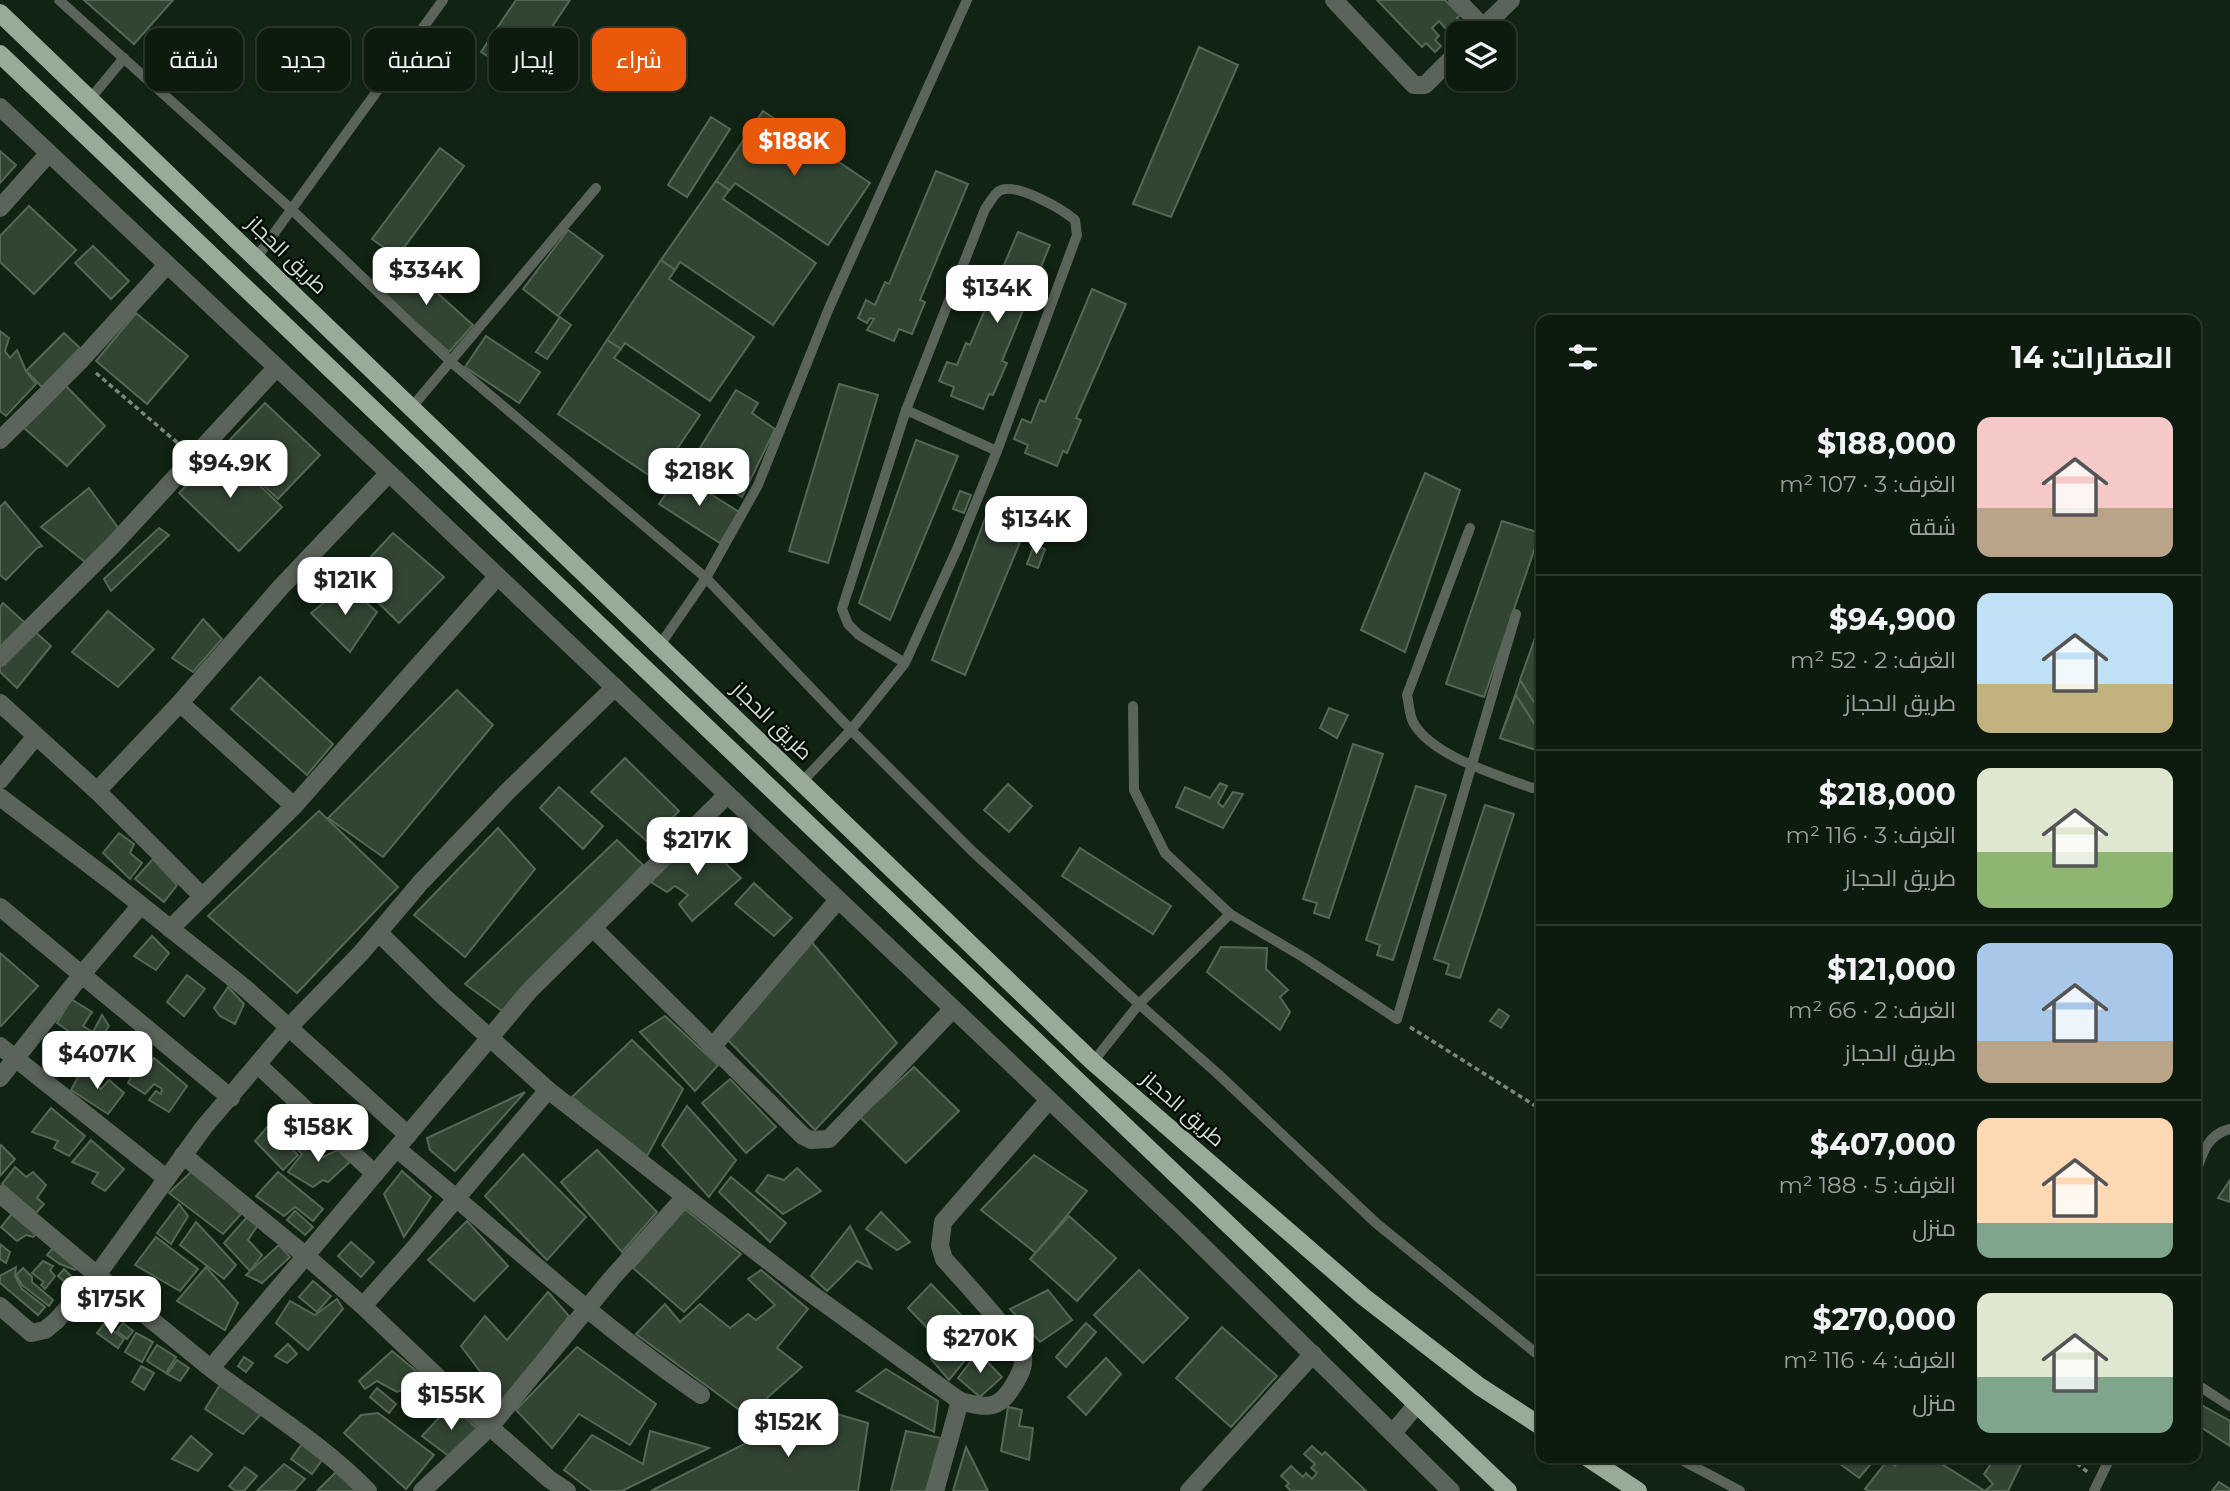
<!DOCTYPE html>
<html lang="ar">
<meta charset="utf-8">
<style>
:root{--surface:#0d1a0e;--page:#162317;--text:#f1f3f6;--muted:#9aa19e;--line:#2d382e;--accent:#ea580c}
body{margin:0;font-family:Montserrat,Cairo,sans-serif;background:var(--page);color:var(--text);direction:rtl;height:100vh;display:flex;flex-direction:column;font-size:26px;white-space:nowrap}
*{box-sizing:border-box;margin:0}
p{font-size:23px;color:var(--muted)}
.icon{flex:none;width:38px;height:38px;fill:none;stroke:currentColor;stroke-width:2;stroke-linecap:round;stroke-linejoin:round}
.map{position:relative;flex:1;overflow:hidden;direction:ltr}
.panel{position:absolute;left:1536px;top:315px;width:665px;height:1148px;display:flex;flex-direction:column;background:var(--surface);border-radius:14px;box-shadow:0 2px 5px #0004,0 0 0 2px var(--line);direction:rtl}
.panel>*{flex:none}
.hud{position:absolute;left:21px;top:28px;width:665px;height:63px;direction:rtl;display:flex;gap:14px}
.buttons{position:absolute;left:1446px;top:21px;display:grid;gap:14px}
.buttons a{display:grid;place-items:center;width:70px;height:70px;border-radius:14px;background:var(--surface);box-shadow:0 2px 5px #0004,0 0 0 2px var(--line);font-size:35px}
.price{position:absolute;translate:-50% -60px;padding:0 16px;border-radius:14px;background:#fff;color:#222;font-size:23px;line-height:46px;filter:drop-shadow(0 2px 4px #0008)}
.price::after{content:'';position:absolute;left:50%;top:42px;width:21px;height:16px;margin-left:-10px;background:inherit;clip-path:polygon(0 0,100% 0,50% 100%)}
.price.current{background:var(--accent);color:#fff}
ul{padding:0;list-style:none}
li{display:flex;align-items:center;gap:21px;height:175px;padding:0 28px}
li+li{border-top:2px solid var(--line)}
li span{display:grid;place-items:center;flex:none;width:196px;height:140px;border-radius:14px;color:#555}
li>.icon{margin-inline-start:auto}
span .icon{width:84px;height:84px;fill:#fffc;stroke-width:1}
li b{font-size:30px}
h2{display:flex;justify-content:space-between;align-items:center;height:84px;padding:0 28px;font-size:30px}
.chip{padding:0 24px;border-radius:14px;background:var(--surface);box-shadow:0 2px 5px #0004,0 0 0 2px var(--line);font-size:24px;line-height:63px}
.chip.current{background:var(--accent);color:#fff}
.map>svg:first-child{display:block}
</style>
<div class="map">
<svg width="2230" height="1491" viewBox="0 0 2230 1491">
<rect width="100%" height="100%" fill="#112313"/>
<g fill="#324533" stroke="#546855" stroke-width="2">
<path d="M84,0H173L134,44Z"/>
<path d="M516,0H570L519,76L481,52Z"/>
<path d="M1377,0H1445L1460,15L1457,18L1463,25L1455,32L1449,26L1446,29L1439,21L1432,28L1439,36L1435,40L1441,46L1435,52L1426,43L1422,47Z"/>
<path d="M162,41L207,81L197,92L152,53Z"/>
<path d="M1199,47L1238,65L1171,217L1133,204Z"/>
<path d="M763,111L870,183L828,245L735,183L730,190L716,181Z"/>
<path d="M711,117L730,129L687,197L668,185Z"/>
<path d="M440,148L464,166L397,257L372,239Z"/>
<path d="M0,151L16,165L0,183Z"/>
<path d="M936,171L968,184L920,300L925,302L912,334L899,329L894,341L867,330L874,319L870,318L867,323L858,318L866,300L875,305L885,282L889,284Z"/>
<path d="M716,181L729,190L723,199L816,263L773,325L680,262L675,270L661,260Z"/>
<path d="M29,206L76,250L34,294L0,262V236Z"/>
<path d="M568,230L603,256L558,316L523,289Z"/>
<path d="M1018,232L1050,245L1002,361L1007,363L993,395L989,394L983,409L951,396L954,387L939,381L947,362L957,365L966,343L970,345Z"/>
<path d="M93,246L129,281L111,299L75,263Z"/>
<path d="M661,260L675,270L669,279L754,337L710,401L625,343L621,349L607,340Z"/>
<path d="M403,262L473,325L449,352L378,289Z"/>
<path d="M1092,289L1126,304L1076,418L1081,420L1067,453L1063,451L1057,466L1025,453L1028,445L1014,439L1022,419L1031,423L1040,400L1045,402Z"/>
<path d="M136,313L188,356L147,404L96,361Z"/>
<path d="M560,317L571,325L547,359L536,352Z"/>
<path d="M0,331L9,338L5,351L10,358L17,350L26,371L36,384L6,416L0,411Z"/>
<path d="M64,333L80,348L42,387L26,371Z"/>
<path d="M486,336L540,372L519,403L465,367Z"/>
<path d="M607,340L621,349L614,358L700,415L656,480L558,414Z"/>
<path d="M839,384L878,395L828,563L789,551Z"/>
<path d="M66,386L105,426L67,466L24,428Z"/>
<path d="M736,390L758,403L752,413L775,429L742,497L709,477L724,463L700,448Z"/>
<path d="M265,403L320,455L278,499L223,447Z"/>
<path d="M916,440L958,456L890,620L859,603Z"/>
<path d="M222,449L282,507L239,551L179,493Z"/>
<path d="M1425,473L1460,490L1405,652L1361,630Z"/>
<path d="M679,474L739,512L720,543L659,504Z"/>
<path d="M89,488L119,529L85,562L41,527Z"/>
<path d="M960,491L971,495L964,513L953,509Z"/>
<path d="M5,502L42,546L37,548L6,580L0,575V507Z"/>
<path d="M1006,503L1032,513L965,675L932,660L989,508L1004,512Z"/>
<path d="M1502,521L1540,533L1484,697L1446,684Z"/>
<path d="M159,528L169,535L111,591L104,579Z"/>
<path d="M393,533L444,577L399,623L352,577Z"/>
<path d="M1034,545L1045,549L1038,568L1027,564Z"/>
<path d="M346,585L377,612L350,652L311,613Z"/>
<path d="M3,603L51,646L17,688L0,672V607Z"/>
<path d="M108,611L154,649L118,687L72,652Z"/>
<path d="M203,619L222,639L193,672L172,658Z"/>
<path d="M1542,619V742L1539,751L1500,738Z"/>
<path d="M1542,619V715L1520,680Z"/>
<path d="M260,677L333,744L307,775L231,709Z"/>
<path d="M457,690L493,725L383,857L328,818Z"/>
<path d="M1516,695L1542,736L1539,751L1500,738Z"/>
<path d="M1329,708L1348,715L1337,738L1320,728Z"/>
<path d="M1353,744L1383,754L1329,918L1314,913L1317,903L1303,899Z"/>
<path d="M625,758L679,811L649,843L591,792Z"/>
<path d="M1220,783L1227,786L1218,803L1223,807L1233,792L1243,794L1223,828L1176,807L1185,787L1210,798Z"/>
<path d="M1008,784L1032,806L1009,832L984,810Z"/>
<path d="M1416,786L1446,795L1393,960L1377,955L1380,945L1366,940Z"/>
<path d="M559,787L603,826L583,849L540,808Z"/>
<path d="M1485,805L1514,814L1460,978L1446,974L1449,964L1434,959Z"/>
<path d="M319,811L398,887L297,993L208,916Z"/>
<path d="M498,828L535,869L465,957L414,915Z"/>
<path d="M119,833L134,844L130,853L142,863L130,879L103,853Z"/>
<path d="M695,835L741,878L692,921L679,904L688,895L675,886L667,892L651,882Z"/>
<path d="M617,840L643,865L502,1011L465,984Z"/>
<path d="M1080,848L1171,906L1153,934L1062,876Z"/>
<path d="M153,859L177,885L164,902L135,879Z"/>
<path d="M754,883L792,918L774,936L735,904Z"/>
<path d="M152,936L169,953L156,970L134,956Z"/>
<path d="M810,940L897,1043L815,1130L725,1037Z"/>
<path d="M1221,947L1267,948L1266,969L1288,990L1280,997L1290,1012L1280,1030L1207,972Z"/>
<path d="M0,953L38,986L1,1026L0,1025Z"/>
<path d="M187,975L205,989L184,1016L167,1002Z"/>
<path d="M228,987L244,1004L235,1024L220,1016L214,1008Z"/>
<path d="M71,999L92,1012L83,1026L93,1032L102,1015L109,1026L94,1049L57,1023Z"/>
<path d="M1499,1009L1509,1016L1501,1028L1490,1021Z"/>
<path d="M665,1016L718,1065L695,1091L640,1032Z"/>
<path d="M632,1040L683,1089L647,1156L572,1097Z"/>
<path d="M154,1058L187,1086L169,1112L149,1100L156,1091L161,1094L162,1089L154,1084L145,1094L128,1083L134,1071L141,1074Z"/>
<path d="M85,1064L97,1074L96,1086L101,1089L109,1080L124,1093L108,1114L71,1090Z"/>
<path d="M914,1067L959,1111L906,1163L860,1117Z"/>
<path d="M730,1079L776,1127L746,1153L702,1103Z"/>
<path d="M525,1092L455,1171L430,1150L427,1138Z"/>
<path d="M287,1104L303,1119L282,1139L298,1155L283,1170L255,1141Z"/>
<path d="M687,1106L736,1160L709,1197L662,1145Z"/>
<path d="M51,1108L85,1136L69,1156L54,1148L58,1141L32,1132Z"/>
<path d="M302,1138L323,1157L342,1148L353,1159L328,1182L323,1180L313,1187L288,1172L302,1154L291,1143Z"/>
<path d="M91,1140L124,1169L105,1191L92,1183L98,1173L72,1162Z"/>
<path d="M1,1145L15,1159L0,1176V1146Z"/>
<path d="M597,1150L657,1212L622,1252L561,1182Z"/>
<path d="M523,1154L586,1217L547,1260L485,1196Z"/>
<path d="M1034,1155L1087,1191L1036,1253L981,1210Z"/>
<path d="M15,1167L26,1177L33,1172L46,1185L37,1198L44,1204L36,1213L2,1184Z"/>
<path d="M797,1168L821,1191L783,1214L756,1191L768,1175L784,1180Z"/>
<path d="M193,1170L241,1214L223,1234L169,1193Z"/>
<path d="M402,1171L431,1197L404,1237L384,1194Z"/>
<path d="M278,1172L323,1209L313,1221L295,1207L284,1216L256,1196Z"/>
<path d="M731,1177L786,1223L770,1242L719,1192Z"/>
<path d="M2230,1180V1202L2218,1198Z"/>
<path d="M179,1204L188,1216L171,1244L157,1233Z"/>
<path d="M685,1209L741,1254L684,1312L633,1268Z"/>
<path d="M14,1211L39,1232L33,1237L26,1235L17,1241L1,1227Z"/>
<path d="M295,1211L313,1227L305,1235L287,1220Z"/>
<path d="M881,1212L910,1242L897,1250L866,1229Z"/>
<path d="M1069,1216L1116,1258L1077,1301L1030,1259Z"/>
<path d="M247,1217L258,1225L248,1240L262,1255L250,1271L224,1243Z"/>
<path d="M467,1221L508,1266L474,1301L428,1260Z"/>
<path d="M196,1222L236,1265L224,1279L180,1245Z"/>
<path d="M850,1226L871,1268L857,1261L827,1291L811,1276Z"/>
<path d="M156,1237L198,1269L180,1291L135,1265Z"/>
<path d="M351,1242L374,1262L361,1277L338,1256Z"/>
<path d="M0,1244L10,1252L6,1263L0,1259Z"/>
<path d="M279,1245L290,1257L262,1283L246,1275Z"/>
<path d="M55,1246L78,1266L75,1270L60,1264L47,1255Z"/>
<path d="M43,1261L53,1266L50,1270L55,1276L45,1289L41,1285L44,1282L32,1273Z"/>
<path d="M16,1267L15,1276L22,1289L45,1307L38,1315L0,1283V1276Z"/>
<path d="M206,1267L238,1303L225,1330L177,1301Z"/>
<path d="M23,1268L32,1277V1282L53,1300L49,1306L22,1285L16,1275Z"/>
<path d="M64,1269L75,1280L69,1286L58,1276Z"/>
<path d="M761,1270L808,1309L777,1348L802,1367L768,1397L756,1422L636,1334L665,1304L680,1322L700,1304L730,1328L748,1314L756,1320L775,1305L748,1279Z"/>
<path d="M1139,1270L1188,1318L1143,1363L1094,1315Z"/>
<path d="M313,1281L331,1296L317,1312L299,1297Z"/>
<path d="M931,1284L963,1317L940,1341L908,1308Z"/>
<path d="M1048,1290L1072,1320L1040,1342L1010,1309Z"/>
<path d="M548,1292L569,1316L503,1402L461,1346L485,1316L507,1340Z"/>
<path d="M337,1299L343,1309L308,1350L276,1323L290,1301L315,1315Z"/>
<path d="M123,1323L133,1331L127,1339L117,1331Z"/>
<path d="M1086,1323L1096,1332L1066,1367L1056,1357Z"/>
<path d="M104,1324L124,1339L118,1348L97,1333Z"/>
<path d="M1222,1327L1277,1376L1231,1427L1176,1378Z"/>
<path d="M136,1333L153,1342L142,1362L125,1352Z"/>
<path d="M947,1338L966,1359L949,1380L931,1359Z"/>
<path d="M288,1344L297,1354L287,1363L275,1356Z"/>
<path d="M157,1345L176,1357L166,1373L147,1361Z"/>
<path d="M577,1347L656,1404L630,1445L579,1414L552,1448L516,1410Z"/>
<path d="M392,1351L427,1380L397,1392L377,1381L365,1389L359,1381Z"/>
<path d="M978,1352L1002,1377L980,1397L958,1378Z"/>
<path d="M244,1357L253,1363L246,1372L238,1366Z"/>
<path d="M1106,1358L1121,1374L1086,1415L1068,1397Z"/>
<path d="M177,1360L189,1368L180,1381L167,1374Z"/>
<path d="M141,1366L154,1373L144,1390L132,1382Z"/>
<path d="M886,1369L938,1401L934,1432L857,1391Z"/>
<path d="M220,1385L262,1413L243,1434L205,1409Z"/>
<path d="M377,1388L396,1404L389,1413L370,1397Z"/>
<path d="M2196,1402L2230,1421V1446L2196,1424Z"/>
<path d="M451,1405L480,1431L450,1457L422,1436Z"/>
<path d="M1008,1407L1022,1410L1019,1426L1033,1428L1029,1460L1001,1451Z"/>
<path d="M816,1408L868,1423L858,1491H651Z"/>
<path d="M378,1413L434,1455L406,1489L344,1433L361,1415Z"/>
<path d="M650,1431L709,1448L622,1491H592L564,1470L592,1435L643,1464Z"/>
<path d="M906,1431L941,1438L926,1491H891Z"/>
<path d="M191,1436L212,1454L198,1471L172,1459Z"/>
<path d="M302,1444L322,1460L312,1474L291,1459Z"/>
<path d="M1312,1446L1322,1455L1325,1452L1366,1491H1291L1286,1486L1289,1483L1281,1476L1291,1466L1303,1477L1306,1473L1312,1479L1317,1473L1311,1468L1315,1464L1304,1454Z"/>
<path d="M966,1447L988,1491H953Z"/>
<path d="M1832,1458H1876L1859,1478Z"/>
<path d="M1898,1458H1932L1985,1491L1993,1484L1984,1474L1995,1458H2024L2008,1491H1869L1865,1489L1887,1461L1895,1466L1900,1459Z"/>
<path d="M284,1464L305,1479L294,1491H257Z"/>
<path d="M245,1467L257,1476L244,1491H236L229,1486Z"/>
<path d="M336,1472L356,1491H317Z"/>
<path d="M2219,1482L2230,1489V1491H2212Z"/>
</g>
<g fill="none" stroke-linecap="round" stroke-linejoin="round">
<g stroke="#79877a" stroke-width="3.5" stroke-dasharray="5 3.5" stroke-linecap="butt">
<path d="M96,373L180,445"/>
<path d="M1410,1027L1542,1110"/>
<path d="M2070,1458L2089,1473"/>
</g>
<g stroke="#5b645b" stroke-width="10">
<path d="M59,0L291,209L451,362L706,578L851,730L972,851L1139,1004L1218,1074L1376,1223L1542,1358"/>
<path d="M90,99L124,58"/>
<path d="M257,257L443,0"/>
<path d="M412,407L596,188"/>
<path d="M906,410L997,451"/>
<path d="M1470,528L1407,695C1409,703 1409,714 1413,722C1431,756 1498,775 1532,788L1542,786"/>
<path d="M660,645L706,578L758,485L829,308L967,0"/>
<path d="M1133,706L1134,790L1165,853L1230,914"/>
<path d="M802,782L851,730L905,663L957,549L997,451L1077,235L1075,220C1062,209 1014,181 999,191C994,194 989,204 985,209L906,410L842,609L848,624L859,635L905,663"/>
<path d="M1093,1062L1139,1004L1230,914L1303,957L1397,1019L1516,614"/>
<path d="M2196,1173C2202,1153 2208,1134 2230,1129"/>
<path d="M2196,1384L2230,1406"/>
<path d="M1678,1458L1740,1491"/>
<path d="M2094,1491L2110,1458"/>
</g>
<g stroke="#5b645b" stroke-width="18">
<path d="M1334,0L1414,85H1425L1458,52"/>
<path d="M1457,0L1483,27"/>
<path d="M1477,33L1511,0"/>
<path d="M0,107L389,473L1180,1224L1451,1491"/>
<path d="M0,208L49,153"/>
<path d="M0,440L81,360L167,265"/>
<path d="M0,658L112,546L276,368"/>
<path d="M0,703L97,791"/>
<path d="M180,703L294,806"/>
<path d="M0,780L36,736"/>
<path d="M0,797L112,882L245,988L408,1135"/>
<path d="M203,897L97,791L180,703L280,588L389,473"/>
<path d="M0,907L231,1098"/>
<path d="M593,928L803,1136L811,1140L829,1139L953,1009"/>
<path d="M170,929L294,806L497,577"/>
<path d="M379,933L442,995L548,1090L802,1287L960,1401"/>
<path d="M0,1046L166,1178"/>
<path d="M712,1047L838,900"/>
<path d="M258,1065L375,1174"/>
<path d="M0,1078L83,973L141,905"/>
<path d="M397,1149C498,1231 593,1321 701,1395"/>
<path d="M183,1155L306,1256L363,1306L490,1427L549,1479L567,1491"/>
<path d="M0,1194C69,1252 139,1310 209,1367C263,1409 319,1441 368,1491"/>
<path d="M0,1306L31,1333L45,1330L56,1321L97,1275L204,1127L289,1027L361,953L421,882L508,791L615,687"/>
<path d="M363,1306L410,1253L548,1090"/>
<path d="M211,1368L530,990L727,795"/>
<path d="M1393,1433L1417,1404"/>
<path d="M422,1491L490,1427L612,1278L684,1198"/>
<path d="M935,1491L960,1401C980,1406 995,1412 1009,1392C1015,1383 1025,1369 1023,1357C1020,1341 959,1276 944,1259L940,1246L943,1222L1049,1100"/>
<path d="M1189,1491L1313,1354"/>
</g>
<g stroke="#98ab98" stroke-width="18">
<path d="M0,13L1093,1062L1364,1297L1479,1386L1542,1427"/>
<path d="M0,54L1508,1491"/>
<path d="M1588,1458L1638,1491"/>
</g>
</g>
<g text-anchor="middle" stroke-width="5" stroke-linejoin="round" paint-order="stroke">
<g font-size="21" fill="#d6e1d6" stroke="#040a04">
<text transform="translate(287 255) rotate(44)" y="7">طريق الحجاز</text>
<text transform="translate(772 721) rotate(44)" y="7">طريق الحجاز</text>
<text transform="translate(1183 1109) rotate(41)" y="7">طريق الحجاز</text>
</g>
</g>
</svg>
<div class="buttons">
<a><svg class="icon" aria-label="layers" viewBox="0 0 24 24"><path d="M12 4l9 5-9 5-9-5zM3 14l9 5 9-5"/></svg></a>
</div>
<b class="price current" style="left:794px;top:178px">$188K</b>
<b class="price" style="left:426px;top:307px">$334K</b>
<b class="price" style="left:997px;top:325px">$134K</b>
<b class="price" style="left:230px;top:500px">$94.9K</b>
<b class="price" style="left:699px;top:508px">$218K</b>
<b class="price" style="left:1036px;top:556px">$134K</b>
<b class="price" style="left:345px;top:617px">$121K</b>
<b class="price" style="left:697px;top:877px">$217K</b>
<b class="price" style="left:97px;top:1091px">$407K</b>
<b class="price" style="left:318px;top:1164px">$158K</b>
<b class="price" style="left:111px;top:1336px">$175K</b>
<b class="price" style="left:980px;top:1375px">$270K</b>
<b class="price" style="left:451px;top:1432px">$155K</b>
<b class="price" style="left:788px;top:1459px">$152K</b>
<div class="hud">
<a class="chip current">شراء</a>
<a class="chip">إيجار</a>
<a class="chip">تصفية</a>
<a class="chip">جديد</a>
<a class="chip">شقة</a>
</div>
<section class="panel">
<h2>العقارات: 14<svg class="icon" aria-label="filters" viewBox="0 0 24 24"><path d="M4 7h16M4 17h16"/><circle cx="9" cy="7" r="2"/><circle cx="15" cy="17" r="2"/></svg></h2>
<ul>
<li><span style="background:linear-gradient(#f6c9c9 65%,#b9a48a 0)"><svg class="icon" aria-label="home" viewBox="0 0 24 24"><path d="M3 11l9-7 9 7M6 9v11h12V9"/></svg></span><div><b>$188,000</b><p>الغرف: 3 · 107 m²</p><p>شقة</p></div></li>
<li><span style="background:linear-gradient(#bfe0f5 65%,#c2b280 0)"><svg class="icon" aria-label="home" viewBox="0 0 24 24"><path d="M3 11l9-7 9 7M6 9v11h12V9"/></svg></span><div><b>$94,900</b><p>الغرف: 2 · 52 m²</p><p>طريق الحجاز</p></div></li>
<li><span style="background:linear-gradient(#dfe7d0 60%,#8fb573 0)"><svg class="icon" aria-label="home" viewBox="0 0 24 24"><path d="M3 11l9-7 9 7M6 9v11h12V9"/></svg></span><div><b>$218,000</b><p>الغرف: 3 · 116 m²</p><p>طريق الحجاز</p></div></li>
<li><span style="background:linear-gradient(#a9c7e8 70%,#b9a48a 0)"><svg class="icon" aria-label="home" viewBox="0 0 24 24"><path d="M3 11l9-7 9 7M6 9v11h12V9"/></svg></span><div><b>$121,000</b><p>الغرف: 2 · 66 m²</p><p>طريق الحجاز</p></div></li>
<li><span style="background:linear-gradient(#ffd9b3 75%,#7fa58c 0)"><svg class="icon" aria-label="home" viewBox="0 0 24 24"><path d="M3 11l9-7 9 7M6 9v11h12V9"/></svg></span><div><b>$407,000</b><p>الغرف: 5 · 188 m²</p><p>منزل</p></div></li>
<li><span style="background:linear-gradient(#dfe7d0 60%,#7fa58c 0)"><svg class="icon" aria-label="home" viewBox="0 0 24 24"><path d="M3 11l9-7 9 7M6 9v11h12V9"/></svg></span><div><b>$270,000</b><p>الغرف: 4 · 116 m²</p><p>منزل</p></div></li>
</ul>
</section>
</div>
